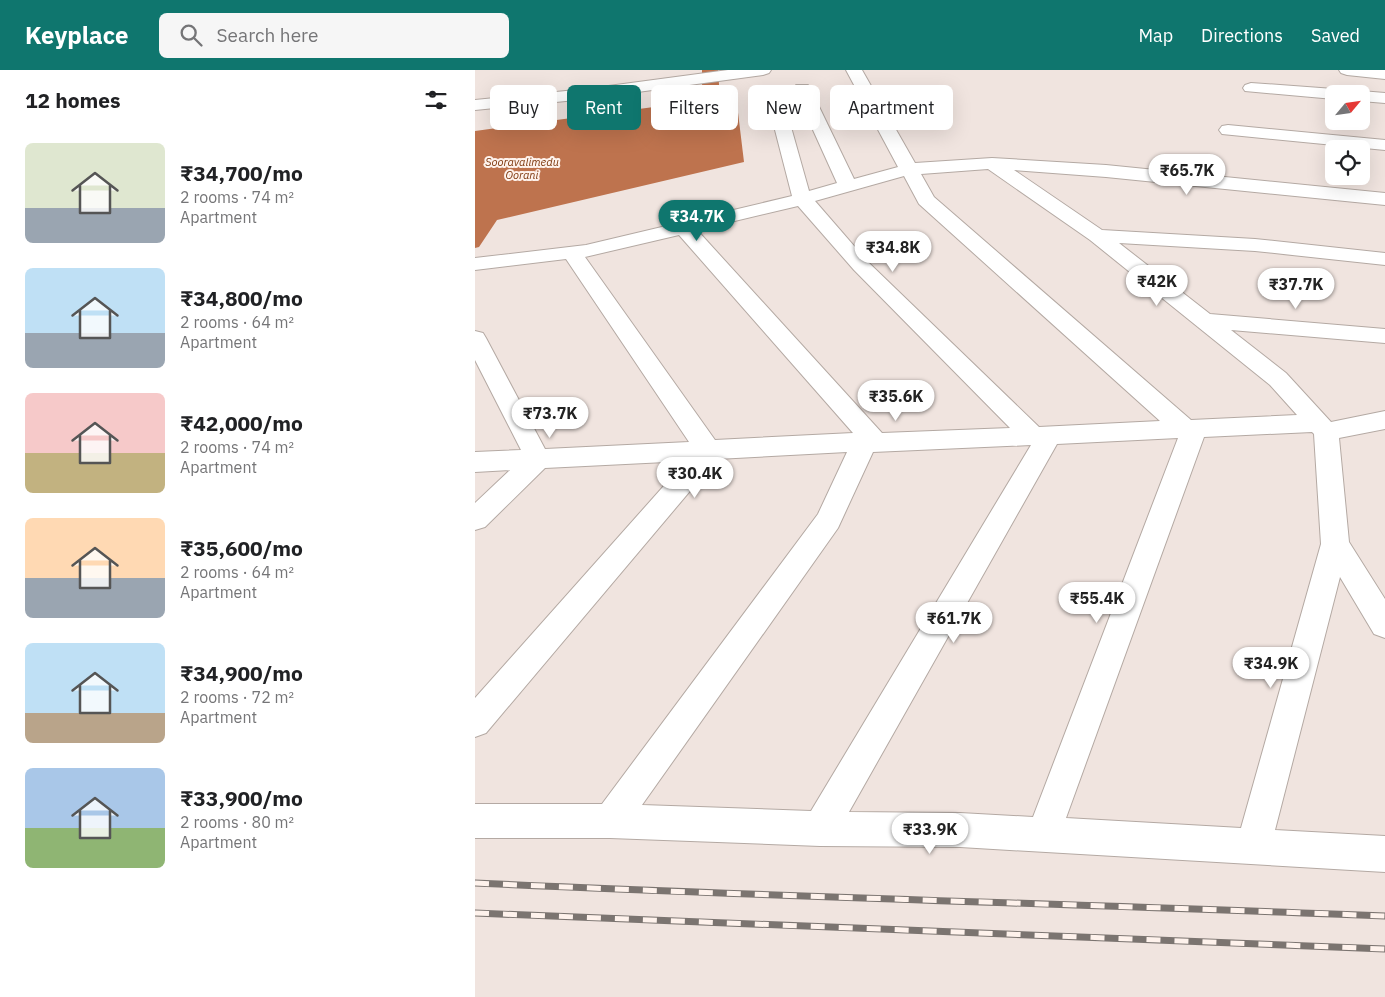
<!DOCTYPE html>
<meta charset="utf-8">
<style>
:root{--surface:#fff;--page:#f6f6f6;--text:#202124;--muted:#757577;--accent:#0f766e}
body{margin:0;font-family:"IBM Plex Sans",sans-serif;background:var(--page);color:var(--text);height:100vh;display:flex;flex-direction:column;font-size:19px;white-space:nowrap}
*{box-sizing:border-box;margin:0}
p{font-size:16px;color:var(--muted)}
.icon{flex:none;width:28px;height:28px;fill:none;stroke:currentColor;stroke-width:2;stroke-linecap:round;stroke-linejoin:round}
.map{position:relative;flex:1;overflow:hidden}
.details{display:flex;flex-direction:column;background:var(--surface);width:475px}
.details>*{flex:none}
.banner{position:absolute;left:15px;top:15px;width:475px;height:45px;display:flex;gap:10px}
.needle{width:32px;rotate:61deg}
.controls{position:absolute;left:850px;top:15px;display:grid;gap:10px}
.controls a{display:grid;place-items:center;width:45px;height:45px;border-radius:8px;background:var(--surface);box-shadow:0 5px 20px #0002;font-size:25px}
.price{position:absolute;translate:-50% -42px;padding:0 11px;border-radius:18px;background:#fff;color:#222;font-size:16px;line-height:32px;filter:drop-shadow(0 1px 2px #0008)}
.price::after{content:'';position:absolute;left:50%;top:30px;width:15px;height:11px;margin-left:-8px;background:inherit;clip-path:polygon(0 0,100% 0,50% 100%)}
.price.selected{background:var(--accent);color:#fff}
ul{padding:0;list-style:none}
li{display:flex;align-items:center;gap:15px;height:125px;padding:0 25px}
li span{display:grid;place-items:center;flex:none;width:140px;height:100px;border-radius:8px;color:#555}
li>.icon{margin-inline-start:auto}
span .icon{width:60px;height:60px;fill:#fffc;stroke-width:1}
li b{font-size:21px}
h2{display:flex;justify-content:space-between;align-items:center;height:60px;padding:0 25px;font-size:21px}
.chip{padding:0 18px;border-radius:8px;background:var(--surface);box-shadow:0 5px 20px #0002;font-size:18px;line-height:45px}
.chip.selected{background:var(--accent);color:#fff}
header{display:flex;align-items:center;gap:30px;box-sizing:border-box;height:70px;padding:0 25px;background:var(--accent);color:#fff}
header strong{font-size:24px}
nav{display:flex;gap:28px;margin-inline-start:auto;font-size:18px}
.search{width:350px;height:45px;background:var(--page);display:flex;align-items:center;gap:12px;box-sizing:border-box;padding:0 18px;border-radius:8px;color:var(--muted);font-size:19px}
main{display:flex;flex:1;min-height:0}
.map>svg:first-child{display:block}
</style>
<header>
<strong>Keyplace</strong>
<div class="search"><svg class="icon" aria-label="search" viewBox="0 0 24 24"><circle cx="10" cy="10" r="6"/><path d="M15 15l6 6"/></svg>Search here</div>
<nav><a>Map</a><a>Directions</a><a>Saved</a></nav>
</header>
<main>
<section class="details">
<h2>12 homes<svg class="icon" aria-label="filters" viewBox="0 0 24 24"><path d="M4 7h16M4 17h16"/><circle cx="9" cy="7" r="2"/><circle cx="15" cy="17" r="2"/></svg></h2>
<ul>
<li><span style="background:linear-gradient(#dfe7d0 65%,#9aa5b1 0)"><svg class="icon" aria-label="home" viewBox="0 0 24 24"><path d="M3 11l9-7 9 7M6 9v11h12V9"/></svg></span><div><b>₹34,700/mo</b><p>2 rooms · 74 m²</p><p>Apartment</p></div></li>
<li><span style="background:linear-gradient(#bfe0f5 65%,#9aa5b1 0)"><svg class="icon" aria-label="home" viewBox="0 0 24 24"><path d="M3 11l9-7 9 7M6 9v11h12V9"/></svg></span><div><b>₹34,800/mo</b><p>2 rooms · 64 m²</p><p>Apartment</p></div></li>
<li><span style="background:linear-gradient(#f6c9c9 60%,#c2b280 0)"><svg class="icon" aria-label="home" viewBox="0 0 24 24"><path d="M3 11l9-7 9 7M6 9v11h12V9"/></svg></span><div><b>₹42,000/mo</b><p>2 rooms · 74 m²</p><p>Apartment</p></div></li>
<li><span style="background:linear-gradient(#ffd9b3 60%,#9aa5b1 0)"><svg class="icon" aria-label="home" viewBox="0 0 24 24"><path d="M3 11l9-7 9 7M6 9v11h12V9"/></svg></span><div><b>₹35,600/mo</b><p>2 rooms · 64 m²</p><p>Apartment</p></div></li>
<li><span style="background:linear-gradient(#bfe0f5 70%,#b9a48a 0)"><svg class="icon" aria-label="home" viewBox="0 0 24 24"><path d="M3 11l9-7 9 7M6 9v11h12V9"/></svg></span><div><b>₹34,900/mo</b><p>2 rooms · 72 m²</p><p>Apartment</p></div></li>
<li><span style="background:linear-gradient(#a9c7e8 60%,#8fb573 0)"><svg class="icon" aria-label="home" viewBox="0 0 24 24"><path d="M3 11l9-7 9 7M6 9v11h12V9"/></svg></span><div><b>₹33,900/mo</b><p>2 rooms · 80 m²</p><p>Apartment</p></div></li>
</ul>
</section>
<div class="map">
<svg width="910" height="927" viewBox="0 0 910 927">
<rect width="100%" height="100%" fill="#f0e4df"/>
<path fill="#be734e" d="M261,26L269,92L22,150L4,177L0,178V61Z"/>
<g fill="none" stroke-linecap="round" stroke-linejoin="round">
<path fill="#be734e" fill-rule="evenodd" d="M227,0H243L245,29C237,40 218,57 204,54L201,50L204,46L227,27Z"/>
<g stroke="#b4a9a3" stroke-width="2">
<g id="street">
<path d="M253,0H296L294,3L288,5L111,29L0,40V30L111,19Z"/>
<path d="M371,0H387L440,93L517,88L631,95L910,123V135L631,107L539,100L627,160L780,169L910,183V195L780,181L644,173L735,244L910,259V273L756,260L811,303L856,352L910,341V359L864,368L874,472L910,529V568L899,564L865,507L800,760L910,766V802L485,777L345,776L135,768H0V734H127L343,444L372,382L242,389L11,663L0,667V628L211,391L70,398L10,457L0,460V433L35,400L0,402V382L46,380L0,290V261L8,263L11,268L70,379L214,372L91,189L0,200V188L111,175L317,126L291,25L293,21H305L307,25L334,121L362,113L319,18L321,15H333L335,18L379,109L423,97ZM513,99L615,170L795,315L822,345L716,350L459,127L446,104ZM429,106L444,134L685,351L564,357L393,192L340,131ZM323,136L379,200L535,358L407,363L222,160ZM204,165L378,363L240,370L110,187ZM837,362L839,364L846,474L766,758L591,748L729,367ZM703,368L558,747L485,743L374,742L582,374ZM556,375L336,741L167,735L363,458L398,382Z"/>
<path d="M864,0H910V9L872,5L866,3Z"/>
<path d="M776,13L859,19L865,20L867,24H859V29L770,21L768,18L770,15Z"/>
<path d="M886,21L910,23V33L886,31V24H879Z"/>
<path d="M753,55L910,70V80L747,64L744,60L747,56Z"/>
</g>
</g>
<use href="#street" fill="#fff" fill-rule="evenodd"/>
<g stroke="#7b7470" stroke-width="7">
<g id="rail">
<path d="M0,813C303,827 607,834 910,846"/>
<path d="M0,843L910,879"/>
</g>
</g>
<use href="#rail" stroke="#fef2ec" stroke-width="5" stroke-dasharray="14" stroke-linecap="butt"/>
</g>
<g text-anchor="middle" stroke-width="4" stroke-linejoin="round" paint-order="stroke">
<g font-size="11" font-style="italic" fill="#7e380e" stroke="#fef2ec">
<text x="47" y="96">Sooravalimedu<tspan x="47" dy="13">Oorani</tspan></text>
</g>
</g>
</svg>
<div class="controls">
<a><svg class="needle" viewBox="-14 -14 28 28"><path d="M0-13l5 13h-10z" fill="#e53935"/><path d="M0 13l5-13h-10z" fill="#757577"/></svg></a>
<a><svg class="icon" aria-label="locate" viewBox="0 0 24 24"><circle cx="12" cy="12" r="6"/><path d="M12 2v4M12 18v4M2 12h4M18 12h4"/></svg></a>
</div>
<b class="price" style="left:712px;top:126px">₹65.7K</b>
<b class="price selected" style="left:222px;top:172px">₹34.7K</b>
<b class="price" style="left:418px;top:203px">₹34.8K</b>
<b class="price" style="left:682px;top:237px">₹42K</b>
<b class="price" style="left:821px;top:240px">₹37.7K</b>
<b class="price" style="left:421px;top:352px">₹35.6K</b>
<b class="price" style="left:75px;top:369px">₹73.7K</b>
<b class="price" style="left:220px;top:429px">₹30.4K</b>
<b class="price" style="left:622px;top:554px">₹55.4K</b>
<b class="price" style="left:479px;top:574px">₹61.7K</b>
<b class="price" style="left:796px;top:619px">₹34.9K</b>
<b class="price" style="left:455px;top:785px">₹33.9K</b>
<div class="banner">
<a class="chip">Buy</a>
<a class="chip selected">Rent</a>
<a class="chip">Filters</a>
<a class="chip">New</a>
<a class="chip">Apartment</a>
</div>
</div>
</main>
